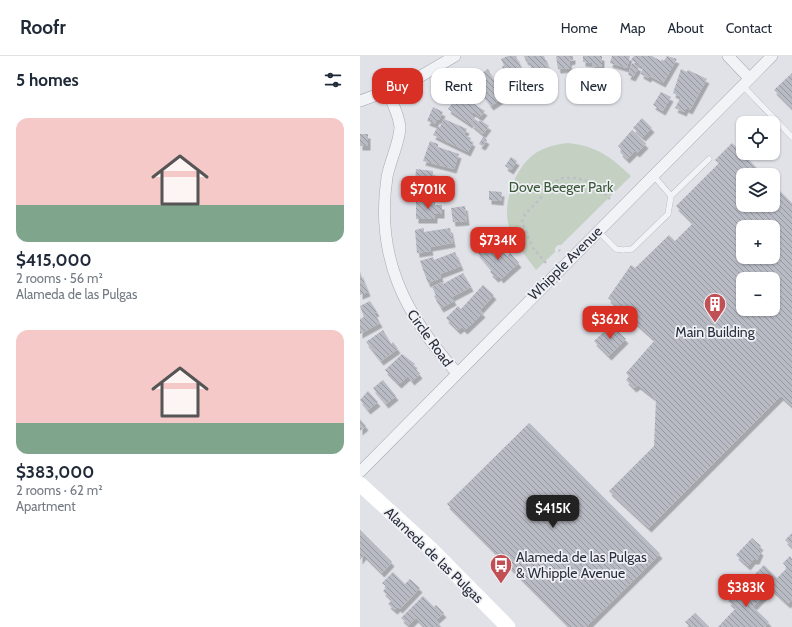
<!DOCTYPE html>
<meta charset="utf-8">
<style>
:root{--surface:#fff;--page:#f2f2f3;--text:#1f2937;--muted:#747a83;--line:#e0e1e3;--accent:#d93025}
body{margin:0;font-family:Cabin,sans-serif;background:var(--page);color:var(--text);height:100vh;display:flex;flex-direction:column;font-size:15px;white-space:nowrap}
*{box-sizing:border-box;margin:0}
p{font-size:13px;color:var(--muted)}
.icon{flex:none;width:22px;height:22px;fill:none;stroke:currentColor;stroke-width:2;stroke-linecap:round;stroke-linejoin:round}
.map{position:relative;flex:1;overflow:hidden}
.sheet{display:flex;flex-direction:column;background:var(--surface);width:360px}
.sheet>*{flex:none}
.banner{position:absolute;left:12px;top:12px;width:360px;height:36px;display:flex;gap:8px}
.controls{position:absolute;left:376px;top:60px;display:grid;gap:8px}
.controls a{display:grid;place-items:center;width:44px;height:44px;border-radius:8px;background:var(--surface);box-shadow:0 1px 3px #0004;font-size:20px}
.price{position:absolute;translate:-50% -34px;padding:0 9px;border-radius:8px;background:var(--accent);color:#fff;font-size:13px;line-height:26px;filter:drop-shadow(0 1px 2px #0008)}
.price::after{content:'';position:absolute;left:50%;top:24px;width:12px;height:9px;margin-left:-6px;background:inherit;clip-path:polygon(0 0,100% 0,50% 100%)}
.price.on{background:#222;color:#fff}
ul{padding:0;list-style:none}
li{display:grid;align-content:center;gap:8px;height:212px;padding:0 16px}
li span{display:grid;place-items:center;height:124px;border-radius:12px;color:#555}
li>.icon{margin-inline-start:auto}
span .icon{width:72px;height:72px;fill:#fffc;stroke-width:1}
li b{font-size:17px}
h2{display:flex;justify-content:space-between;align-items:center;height:48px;padding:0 16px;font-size:17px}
.chip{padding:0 14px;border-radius:12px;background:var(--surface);box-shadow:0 1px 3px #0004;font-size:14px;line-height:36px}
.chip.on{background:var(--accent);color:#fff}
header{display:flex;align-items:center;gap:24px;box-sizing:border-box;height:56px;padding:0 20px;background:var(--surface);border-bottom:1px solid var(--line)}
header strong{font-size:19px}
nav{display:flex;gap:22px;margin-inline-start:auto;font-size:14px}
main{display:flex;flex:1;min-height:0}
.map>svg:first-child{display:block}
</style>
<header>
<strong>Roofr</strong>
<nav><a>Home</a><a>Map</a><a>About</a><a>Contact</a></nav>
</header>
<main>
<section class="sheet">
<h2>5 homes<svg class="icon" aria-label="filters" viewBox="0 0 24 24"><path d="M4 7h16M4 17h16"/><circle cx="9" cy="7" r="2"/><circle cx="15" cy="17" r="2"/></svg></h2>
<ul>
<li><span style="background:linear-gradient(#f6c9c9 70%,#7fa58c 0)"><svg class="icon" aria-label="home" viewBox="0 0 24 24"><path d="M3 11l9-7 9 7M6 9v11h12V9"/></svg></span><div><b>$415,000</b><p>2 rooms · 56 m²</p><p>Alameda de las Pulgas</p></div></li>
<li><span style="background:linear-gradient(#f6c9c9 75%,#7fa58c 0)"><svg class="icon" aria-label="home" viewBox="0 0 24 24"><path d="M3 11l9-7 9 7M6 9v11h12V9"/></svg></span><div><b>$383,000</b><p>2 rooms · 62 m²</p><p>Apartment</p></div></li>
</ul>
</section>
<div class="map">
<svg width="432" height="571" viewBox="0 0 432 571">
<defs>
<pattern id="building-back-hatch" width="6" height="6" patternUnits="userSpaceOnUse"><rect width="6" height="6" fill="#b8bbc4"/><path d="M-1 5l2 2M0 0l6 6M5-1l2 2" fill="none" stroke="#9698a0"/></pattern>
<filter id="shadow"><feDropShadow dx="2.5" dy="4.5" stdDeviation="0" flood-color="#0004"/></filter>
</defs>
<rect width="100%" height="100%" fill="#e0e2e8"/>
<path fill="#c4d1c2" d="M208,87C237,90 251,101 271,120L201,189H198L195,192V196L176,214C166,200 152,185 148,167C143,143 157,107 179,95C189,90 198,88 208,87Z"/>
<g fill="url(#building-back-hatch)" fill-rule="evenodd" filter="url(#shadow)">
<path d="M148,0H156L163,16L154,20L158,29L149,33L142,26L138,15L143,13L142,11L144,9L141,3Z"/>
<path d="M164,0H184L190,16L186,18L190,28L181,31L168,5H166Z"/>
<path d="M196,0H213V4L209,5L210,12L198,13Z"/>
<path d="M223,0H242V11L232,10V7L223,6Z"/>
<path d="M252,0H270L267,12L250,7Z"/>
<path d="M274,0H292L301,5L302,3L304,5L307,0L317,3L303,27L290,20L288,22L281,18L283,11L271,4Z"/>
<path d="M272,7L279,11L273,21L268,19Z"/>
<path d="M128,13L143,42L131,50L117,30L122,27L117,20Z"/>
<path d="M321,13L327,16L328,14L347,23L330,54L326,52L324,56L315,52L321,41L313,37Z"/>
<path d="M432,17V52L414,34Z"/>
<path d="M301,36L311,41L303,55L293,49Z"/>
<path d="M99,38L125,55L120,61L113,56L111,59L114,61L110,68L88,53Z"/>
<path d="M73,51L83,56L79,64L77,63L75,68L67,65Z"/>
<path d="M282,62L292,72L283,81L273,72Z"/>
<path d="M84,63L107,73L104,79L111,82L110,85L113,86L108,96L73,79L78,70L80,71Z"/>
<path d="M115,63L119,66L120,64L129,70L123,78L111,68Z"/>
<path d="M272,74L286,88L277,97L275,95L267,103L260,96L262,94L258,90Z"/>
<rect x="0" y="78" width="8" height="12"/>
<path d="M123,81L127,84L123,90L119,88Z"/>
<path d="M70,85L78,88V91L99,98L94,113L63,105Z"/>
<path d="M372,87L404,119H383V149H413V128L432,147V350L421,340L289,472L249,435L294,390L296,343L278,329L274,332L266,324L269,320L266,317L295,284L248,242L271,209L275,212L309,179L315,185L333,167L316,150L359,107L355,104ZM383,171H413V201H383ZM383,223H413V253H383Z"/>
<path d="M151,101L157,105L151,114L145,110Z"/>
<path d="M56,113L73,115V120L86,121L84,142L54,139Z"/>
<path d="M129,135L142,136L141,145L129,144Z"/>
<path d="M56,145H75V149H82V158H75V163H56Z"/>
<path d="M105,150L107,165L93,166L91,152Z"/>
<path d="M64,172V176L90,172L93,187L70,191L71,195L57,197L55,174Z"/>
<path d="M129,186L140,198L143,196L147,200L150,197L159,207L141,223L139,220L136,222L130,216L132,214L117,196Z"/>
<path d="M95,196L101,210L80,218L81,222L68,227L60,205L73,201L74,204Z"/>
<path d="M0,216L8,236L0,239Z"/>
<path d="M103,217L111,231L92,241L94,245L81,252L74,240L76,239L72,231L82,226L83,228Z"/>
<path d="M123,229L134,239L120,254L123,257L105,274L102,271L98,274L86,262L98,250L101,253Z"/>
<path d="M10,245L17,256L14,257L20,267L0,278V263L4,261L0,250Z"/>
<path d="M251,269L266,283L249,300L234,285Z"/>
<path d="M23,274L31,288L33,286L38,293L21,305L6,286Z"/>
<path d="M42,298L55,308L53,310L60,318L52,325L48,320L39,328L25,314Z"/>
<path d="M23,324L36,340L26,348L13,332Z"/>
<path d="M8,335L18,346L8,354L0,344Z"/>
<path d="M0,363L6,370L0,375Z"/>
<path d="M169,367L300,498L226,571H210L87,448Z"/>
<path d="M0,474L32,506L22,517L4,499L0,504Z"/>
<path d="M432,477V491L425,484Z"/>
<path d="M392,482L401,490L398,493L401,495L397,504H393L388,510L376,499Z"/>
<path d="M430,500L432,503V544L428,548L395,518L404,509L417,522L427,512L423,507Z"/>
<path d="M33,516L45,528L50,523L60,532L40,553L38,551L35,554L28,548L32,544L23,535L27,531L22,527Z"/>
<path d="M390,523L406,538L393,551L409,566L405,571H358L376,552L368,545Z"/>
<path d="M63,540L74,551L76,549L84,557L76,564L80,568L77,571H65L56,562L49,569L41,562Z"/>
<path d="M335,557L349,571H331L325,566Z"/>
</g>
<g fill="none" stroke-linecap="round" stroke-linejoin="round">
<g stroke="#a6a9b1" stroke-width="6">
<g id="service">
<path d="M382,29L432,81"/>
<path d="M311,140L349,103"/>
<path d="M238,175L256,193L263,194L272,193L308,158L311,140L293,119"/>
</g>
</g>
<g stroke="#a6a9b1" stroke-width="12">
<g id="minor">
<path d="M368,0L389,22"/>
<path d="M28,36C32,47 39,59 40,71C40,85 30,105 27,121C15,201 45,259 97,317"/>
<path d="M0,45L49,27L95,0"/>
<path d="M0,416L412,0"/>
</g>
</g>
<g stroke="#bec0c6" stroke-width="2.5" stroke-dasharray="3 3" stroke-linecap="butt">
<path d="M199,194L200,195"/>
<path d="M186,207L173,192L162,166L165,158L179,144L193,126L203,122H216L231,126L250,143"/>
</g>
<use href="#service" stroke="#f2f3f6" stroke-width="5.5"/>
<use href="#minor" stroke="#f2f3f6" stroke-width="11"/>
<path stroke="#fff" stroke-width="15" d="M0,428L72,494L148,571"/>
</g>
<defs>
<g id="building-pin" transform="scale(1.15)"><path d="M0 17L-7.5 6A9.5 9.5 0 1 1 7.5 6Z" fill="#c15055" stroke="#eff1f5"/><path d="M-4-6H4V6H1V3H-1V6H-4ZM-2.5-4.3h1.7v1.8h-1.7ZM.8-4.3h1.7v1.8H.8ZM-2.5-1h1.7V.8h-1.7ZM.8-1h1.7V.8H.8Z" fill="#fff"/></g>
<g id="bus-pin" transform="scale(1.15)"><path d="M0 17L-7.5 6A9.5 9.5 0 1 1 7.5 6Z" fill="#c15055" stroke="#eff1f5"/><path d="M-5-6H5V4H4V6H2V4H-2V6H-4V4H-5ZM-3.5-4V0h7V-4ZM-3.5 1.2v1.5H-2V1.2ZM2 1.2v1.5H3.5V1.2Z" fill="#fff"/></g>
</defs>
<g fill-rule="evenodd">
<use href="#building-pin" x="355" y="248"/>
<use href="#bus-pin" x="141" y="509"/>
</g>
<g text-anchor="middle" stroke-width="3.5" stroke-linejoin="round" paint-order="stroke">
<g font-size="14" fill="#3b5839" stroke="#eff1f5">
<text x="201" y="136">Dove Beeger Park</text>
</g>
<g font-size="14" fill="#2a2f3d" stroke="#eff1f5">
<text transform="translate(205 207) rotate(-45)" y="5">Whipple Avenue</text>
<text transform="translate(70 282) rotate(54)" y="5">Circle Road</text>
<text transform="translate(74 499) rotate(44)" y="5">Alameda de las Pulgas</text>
</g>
<g font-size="14" fill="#2a2f3d" stroke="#eff1f5">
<text x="355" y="281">Main Building</text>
<text x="156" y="506" text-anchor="start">Alameda de las Pulgas<tspan x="156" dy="16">&amp; Whipple Avenue</tspan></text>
</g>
</g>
</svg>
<div class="controls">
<a><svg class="icon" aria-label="locate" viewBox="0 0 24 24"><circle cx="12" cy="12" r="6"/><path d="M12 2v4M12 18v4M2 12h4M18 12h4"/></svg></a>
<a><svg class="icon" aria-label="layers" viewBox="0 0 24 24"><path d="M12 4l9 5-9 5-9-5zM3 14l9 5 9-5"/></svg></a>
<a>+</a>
<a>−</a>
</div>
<b class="price" style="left:68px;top:154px">$701K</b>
<b class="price" style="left:138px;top:205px">$734K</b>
<b class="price" style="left:250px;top:284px">$362K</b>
<b class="price on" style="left:193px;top:473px">$415K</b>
<b class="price" style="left:386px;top:552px">$383K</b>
<div class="banner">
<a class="chip on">Buy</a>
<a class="chip">Rent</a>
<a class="chip">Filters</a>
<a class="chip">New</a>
</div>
</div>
</main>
